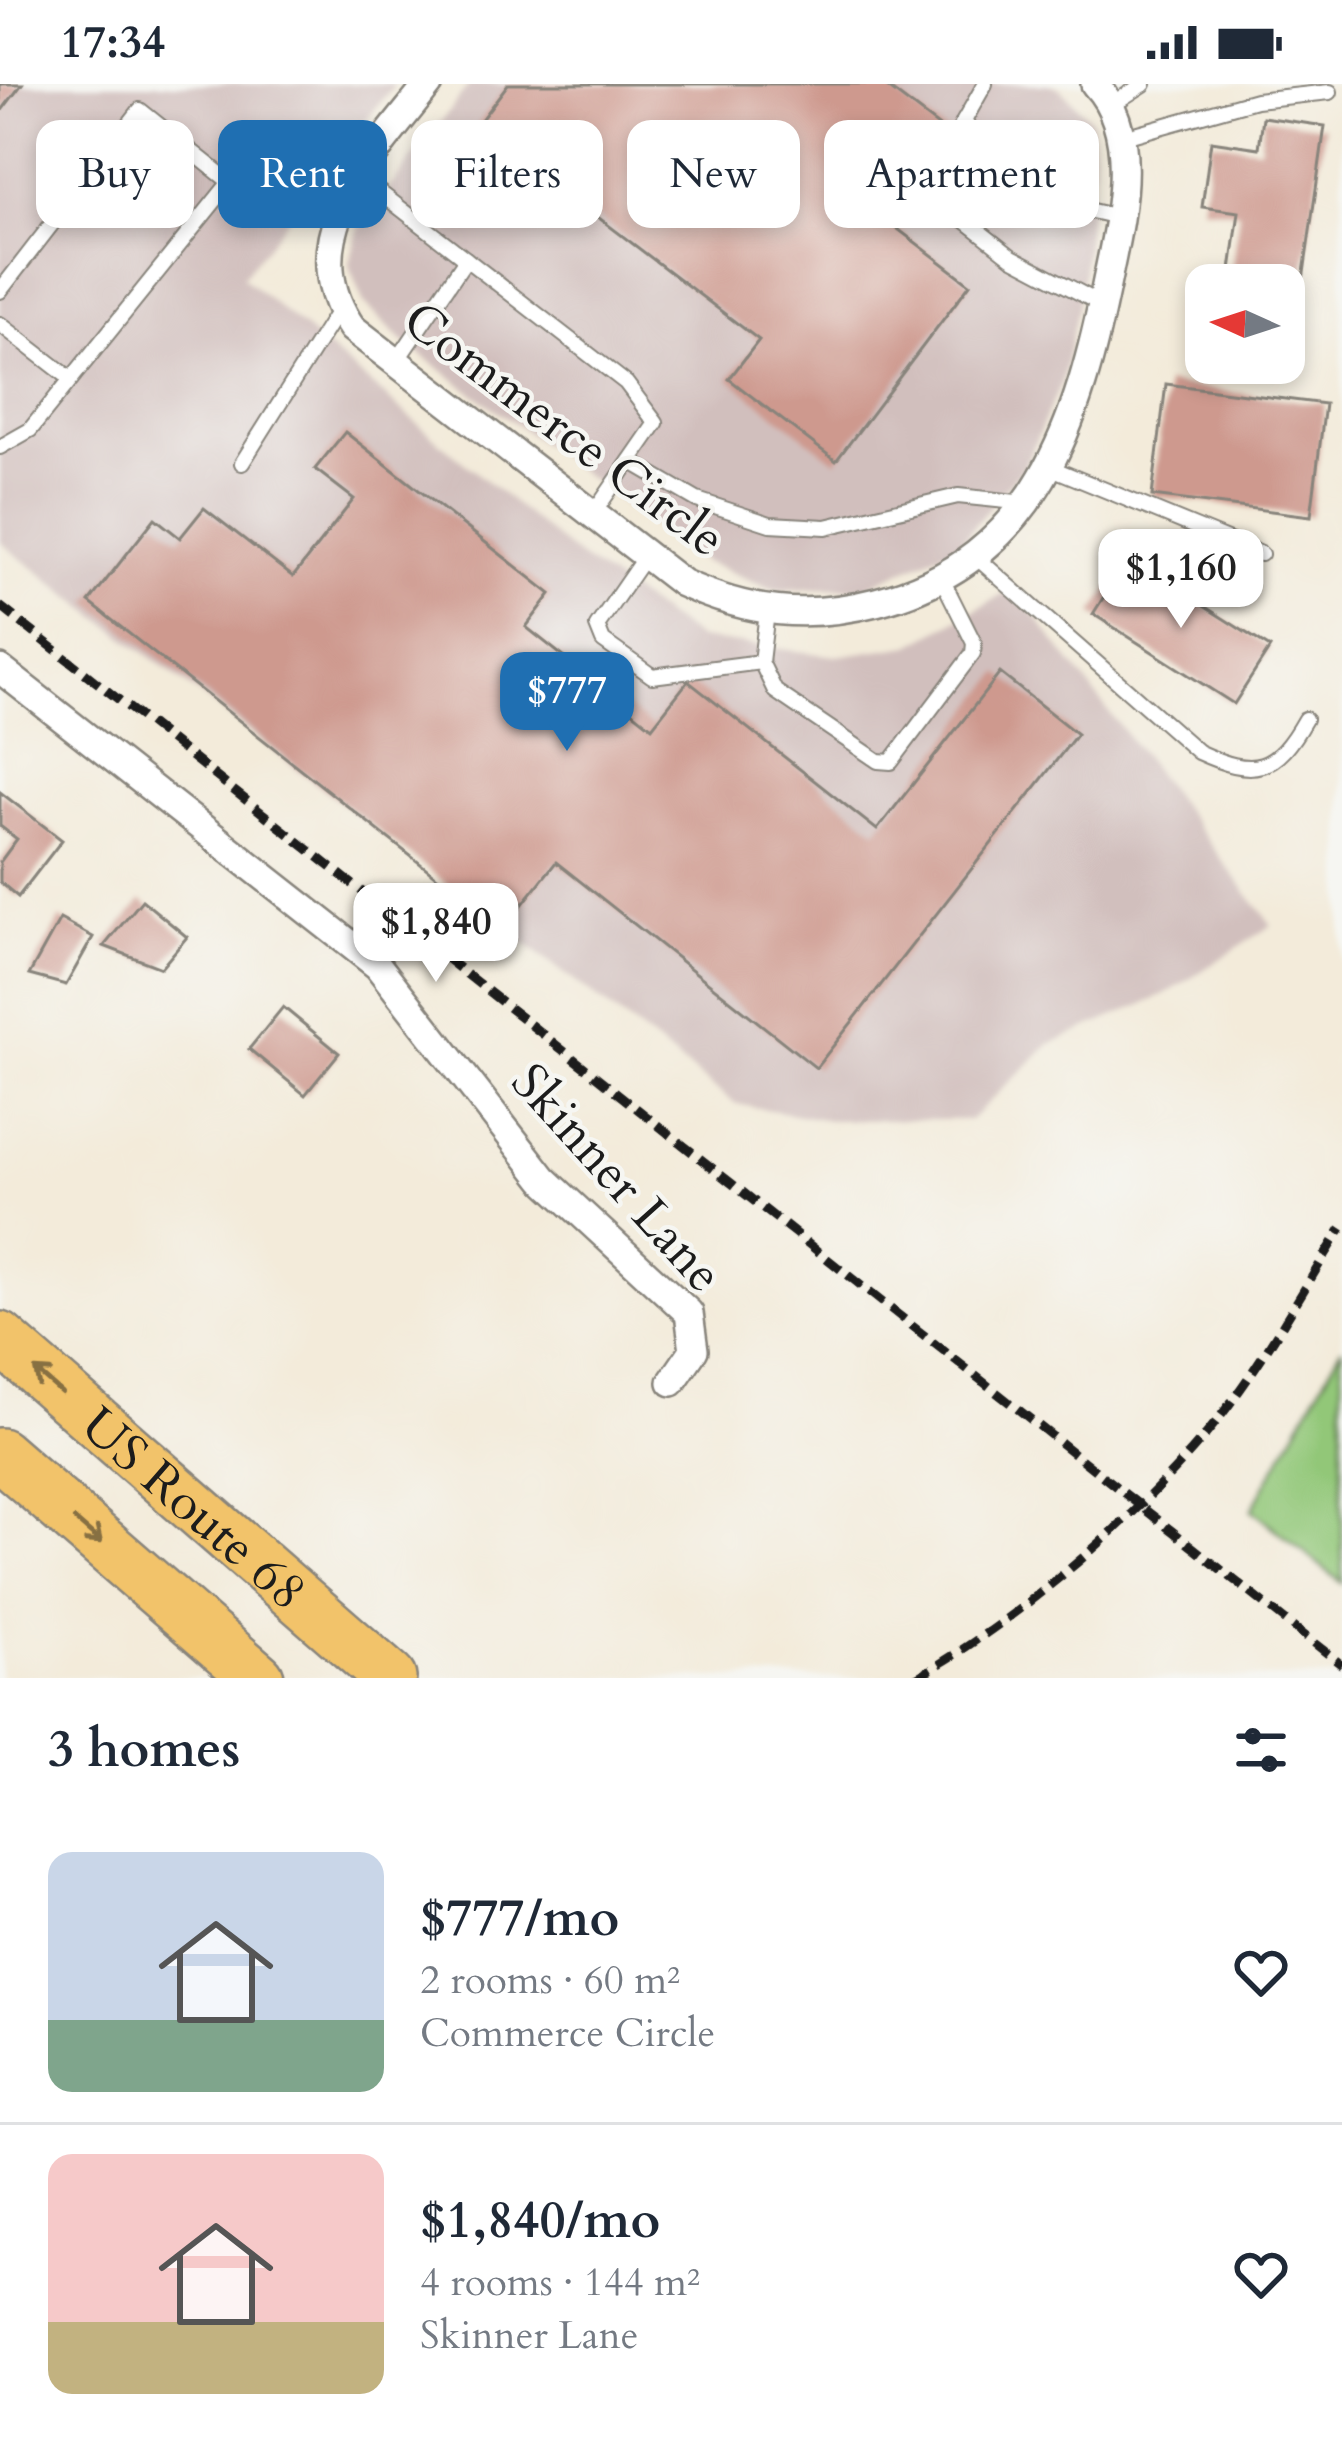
<!DOCTYPE html>
<meta charset="utf-8">
<style>
:root{--surface:#fff;--page:#f6f6f7;--text:#1f2937;--muted:#747a83;--line:#e0e1e3;--accent:#1f6fb2}
body{margin:0;font-family:Cardo,serif;background:var(--page);color:var(--text);height:100vh;display:flex;flex-direction:column;font-size:45px;white-space:nowrap}
*{box-sizing:border-box;margin:0}
p{font-size:39px;color:var(--muted)}
.icon{flex:none;width:66px;height:66px;fill:none;stroke:currentColor;stroke-width:2;stroke-linecap:round;stroke-linejoin:round}
.map{position:relative;height:1594px;overflow:hidden}
.sheet{display:flex;flex-direction:column;background:var(--surface);flex:1}
.sheet>*{flex:none}
.banner{position:absolute;left:36px;top:36px;width:1272px;height:108px;display:flex;gap:24px}
.needle{width:78px;rotate:273deg}
.controls{position:absolute;left:1185px;top:180px;display:grid;gap:24px}
.controls a{display:grid;place-items:center;width:120px;height:120px;border-radius:24px;background:var(--surface);box-shadow:0 6px 18px #0003;font-size:60px}
.price{position:absolute;translate:-50% -102px;padding:0 27px;border-radius:24px;background:#fff;color:#222;font-size:39px;line-height:78px;filter:drop-shadow(0 3px 6px #0008)}
.price::after{content:'';position:absolute;left:50%;top:72px;width:36px;height:27px;margin-left:-18px;background:inherit;clip-path:polygon(0 0,100% 0,50% 100%)}
.price.current{background:var(--accent);color:#fff}
ul{padding:0;list-style:none}
li{display:flex;align-items:center;gap:36px;height:300px;padding:0 48px}
li+li{border-top:3px solid var(--line)}
li span{display:grid;place-items:center;flex:none;width:336px;height:240px;border-radius:24px;color:#555}
li>.icon{margin-inline-start:auto}
span .icon{width:144px;height:144px;fill:#fffc;stroke-width:1}
li b{font-size:51px}
h2{display:flex;justify-content:space-between;align-items:center;height:144px;padding:0 48px;font-size:51px}
.chip{padding:0 42px;border-radius:24px;background:var(--surface);box-shadow:0 6px 18px #0003;font-size:42px;line-height:108px}
.chip.current{background:var(--accent);color:#fff}
.status{display:flex;justify-content:space-between;align-items:center;height:84px;padding:0 60px;background:var(--surface);direction:ltr}
.status svg{height:33px;fill:currentColor}
.map>svg:first-child{display:block}
</style>
<div class="status"><b>17:34</b><svg viewBox="0 0 49 12"><path d="M0 12V9h3v3zM5 12V6h3v6zM10 12V3h3v9zM15 12V0h3v12zM26 1h20v11H26zM47 4h2v5h-2z"/></svg></div>
<div class="map">
<svg width="1342" height="1594" viewBox="0 0 1342 1594">
<rect width="100%" height="100%" fill="#f6f6f2"/>
<filter id="ink" filterUnits="userSpaceOnUse"><feTurbulence type="fractalNoise" baseFrequency=".00833" numOctaves="2"/><feDisplacementMap in="SourceGraphic" scale="24" xChannelSelector="R" yChannelSelector="G"/><feConvolveMatrix kernelMatrix="1 2 1 2 8 2 1 2 1" color-interpolation-filters="sRGB"/></filter>
<filter id="wash" filterUnits="userSpaceOnUse"><feTurbulence type="fractalNoise" baseFrequency=".004" numOctaves="4" result="noise"/><feDisplacementMap in="SourceGraphic" scale="48" xChannelSelector="R" yChannelSelector="G"/><feGaussianBlur stdDeviation="2.7" result="paint"/><feColorMatrix in="noise" values="0 0 0 0 0 0 0 0 0 0 0 0 0 0 0 0 0 1.4 0 .05"/><feComposite in="paint" operator="in"/></filter>
<g filter="url(#wash)">
<rect width="100%" height="100%" fill="#f3ebda"/>
<g fill="#d1bfbd">
<path d="M0,0H395L242,193L573,469L699,555L837,572L911,561L1014,504L1272,841L1165,911L1050,960L970,1036H828L735,1020L0,458Z"/>
<path d="M470,0H1050L1060,4L1091,36L1094,79L1081,206L1062,297L1025,381L958,461L864,504L773,505L704,478L402,257L363,218L349,180L359,143Z"/>
</g>
<path fill="#92c778" stroke="#57724a" stroke-width="3" d="M1342,1263V1499L1252,1426Z"/>
<g id="blocks">
<g fill="#ce998e">
<path d="M0,0H22L0,29Z"/>
<path d="M508,0H883L950,51L886,136L970,200L836,377L729,295L759,256L477,41Z"/>
<path d="M1263,33L1325,42L1303,196L1231,186L1239,128L1202,123L1211,57L1259,64Z"/>
<path d="M1166,300L1325,320L1311,432L1152,412Z"/>
<path d="M345,348L551,510L526,543L652,643L688,597L877,746L1000,589L1077,650L816,984L556,778L503,845L89,518L155,434L180,454L204,424L293,493L354,415L315,385Z"/>
<path d="M1128,474L1270,564L1234,620L1093,530Z"/>
<path d="M0,708L62,756L18,813L0,798V778L17,755L0,742Z"/>
<path d="M142,816L187,853L161,884L104,862Z"/>
<path d="M60,835L93,853L66,901L29,891Z"/>
<path d="M283,923L339,969L305,1011L249,965Z"/>
</g>
</g>
</g>
<g filter="url(#ink)">
<use href="#blocks" fill-opacity="0" stroke="#88847b" stroke-width="3"/>
<g fill="none" stroke-linecap="round" stroke-linejoin="round">
<g stroke="#88847b" stroke-width="18">
<g id="service">
<path d="M985,0L964,37L972,49L1053,118L1118,133"/>
<path d="M1111,21L1144,0"/>
<path d="M964,37L931,101L935,113L1012,173L1103,221"/>
<path d="M1120,54L1256,16L1330,8"/>
<path d="M360,93L626,299L656,339L591,433"/>
<path d="M0,207L140,26L230,98"/>
<path d="M0,240L71,295"/>
<path d="M394,281L466,175"/>
<path d="M0,363L30,346L230,98L342,124"/>
<path d="M630,377L697,416L770,440L826,443L958,412L1026,419"/>
<path d="M242,379L339,225"/>
<path d="M1049,383L1261,470"/>
<path d="M976,473L1198,668C1255,694 1275,688 1305,635"/>
<path d="M644,474L597,542L603,557L652,592L761,578L767,528"/>
<path d="M761,578L775,607L878,677L891,678L973,569L974,559L942,495"/>
</g>
</g>
<g stroke="#88847b" stroke-width="32">
<g id="minor">
<path d="M429,0C374,71 289,153 352,244L682,499C748,529 806,536 876,518C1037,477 1079,338 1108,192C1120,133 1141,49 1095,0"/>
<path d="M0,585L378,882L544,1095L689,1229L694,1266L672,1298"/>
</g>
</g>
<g stroke="#88847b" stroke-width="56">
<g id="motorway">
<path id="s1" d="M0,1254L390,1594"/>
<path d="M0,1370L258,1594"/>
</g>
</g>
<use href="#service" stroke="#fff" stroke-width="14"/>
<use href="#minor" stroke="#fff" stroke-width="27"/>
<use href="#motorway" stroke="#f2c36a" stroke-width="51"/>
<g stroke="#1c1c1c" stroke-width="9" stroke-dasharray="18 9" stroke-linecap="butt">
<path d="M0,522L1342,1581"/>
<path d="M916,1594C1018,1536 1143,1430 1216,1338C1263,1278 1301,1209 1342,1144"/>
</g>
</g>
<defs><path id="oneway-shaft" d="M-6 0H5M1.5-3L5.5 0L1.5 3" fill="none" stroke-width="1.6" stroke-linecap="round" stroke-linejoin="round" transform="scale(3)"/></defs>
<g stroke="#877043">
<use href="#oneway-shaft" transform="translate(48 1297) rotate(-139)"/>
<use href="#oneway-shaft" transform="translate(88 1447) rotate(41)"/>
</g>
</g>
<g text-anchor="middle" stroke-width="9" stroke-linejoin="round" paint-order="stroke">
<g font-size="51" fill="#1c1c1c" stroke="#f6f6f2">
<text transform="translate(565 344) rotate(37)" y="18">Commerce Circle</text>
<text transform="translate(618 1093) rotate(48)" y="18">Skinner Lane</text>
<text dy="18" stroke="none"><textPath href="#s1" startOffset="258">US Route 68</textPath></text>
</g>
</g>
</svg>
<div class="controls">
<a><svg class="needle" viewBox="-14 -14 28 28"><path d="M0-13l5 13h-10z" fill="#e53935"/><path d="M0 13l5-13h-10z" fill="#747a83"/></svg></a>
</div>
<b class="price" style="left:1181px;top:547px">$1,160</b>
<b class="price current" style="left:567px;top:670px">$777</b>
<b class="price" style="left:436px;top:901px">$1,840</b>
<div class="banner">
<a class="chip">Buy</a>
<a class="chip current">Rent</a>
<a class="chip">Filters</a>
<a class="chip">New</a>
<a class="chip">Apartment</a>
</div>
</div>
<section class="sheet">
<h2>3 homes<svg class="icon" aria-label="filters" viewBox="0 0 24 24"><path d="M4 7h16M4 17h16"/><circle cx="9" cy="7" r="2"/><circle cx="15" cy="17" r="2"/></svg></h2>
<ul>
<li><span style="background:linear-gradient(#c9d6e8 70%,#7fa58c 0)"><svg class="icon" aria-label="home" viewBox="0 0 24 24"><path d="M3 11l9-7 9 7M6 9v11h12V9"/></svg></span><div><b>$777/mo</b><p>2 rooms · 60 m²</p><p>Commerce Circle</p></div><svg class="icon" aria-label="heart" viewBox="0 0 24 24"><path d="M12 20l-8-8c-3-5 5-10 8-4 3-6 11-1 8 4z"/></svg></li>
<li><span style="background:linear-gradient(#f6c9c9 70%,#c2b280 0)"><svg class="icon" aria-label="home" viewBox="0 0 24 24"><path d="M3 11l9-7 9 7M6 9v11h12V9"/></svg></span><div><b>$1,840/mo</b><p>4 rooms · 144 m²</p><p>Skinner Lane</p></div><svg class="icon" aria-label="heart" viewBox="0 0 24 24"><path d="M12 20l-8-8c-3-5 5-10 8-4 3-6 11-1 8 4z"/></svg></li>
</ul>
</section>
